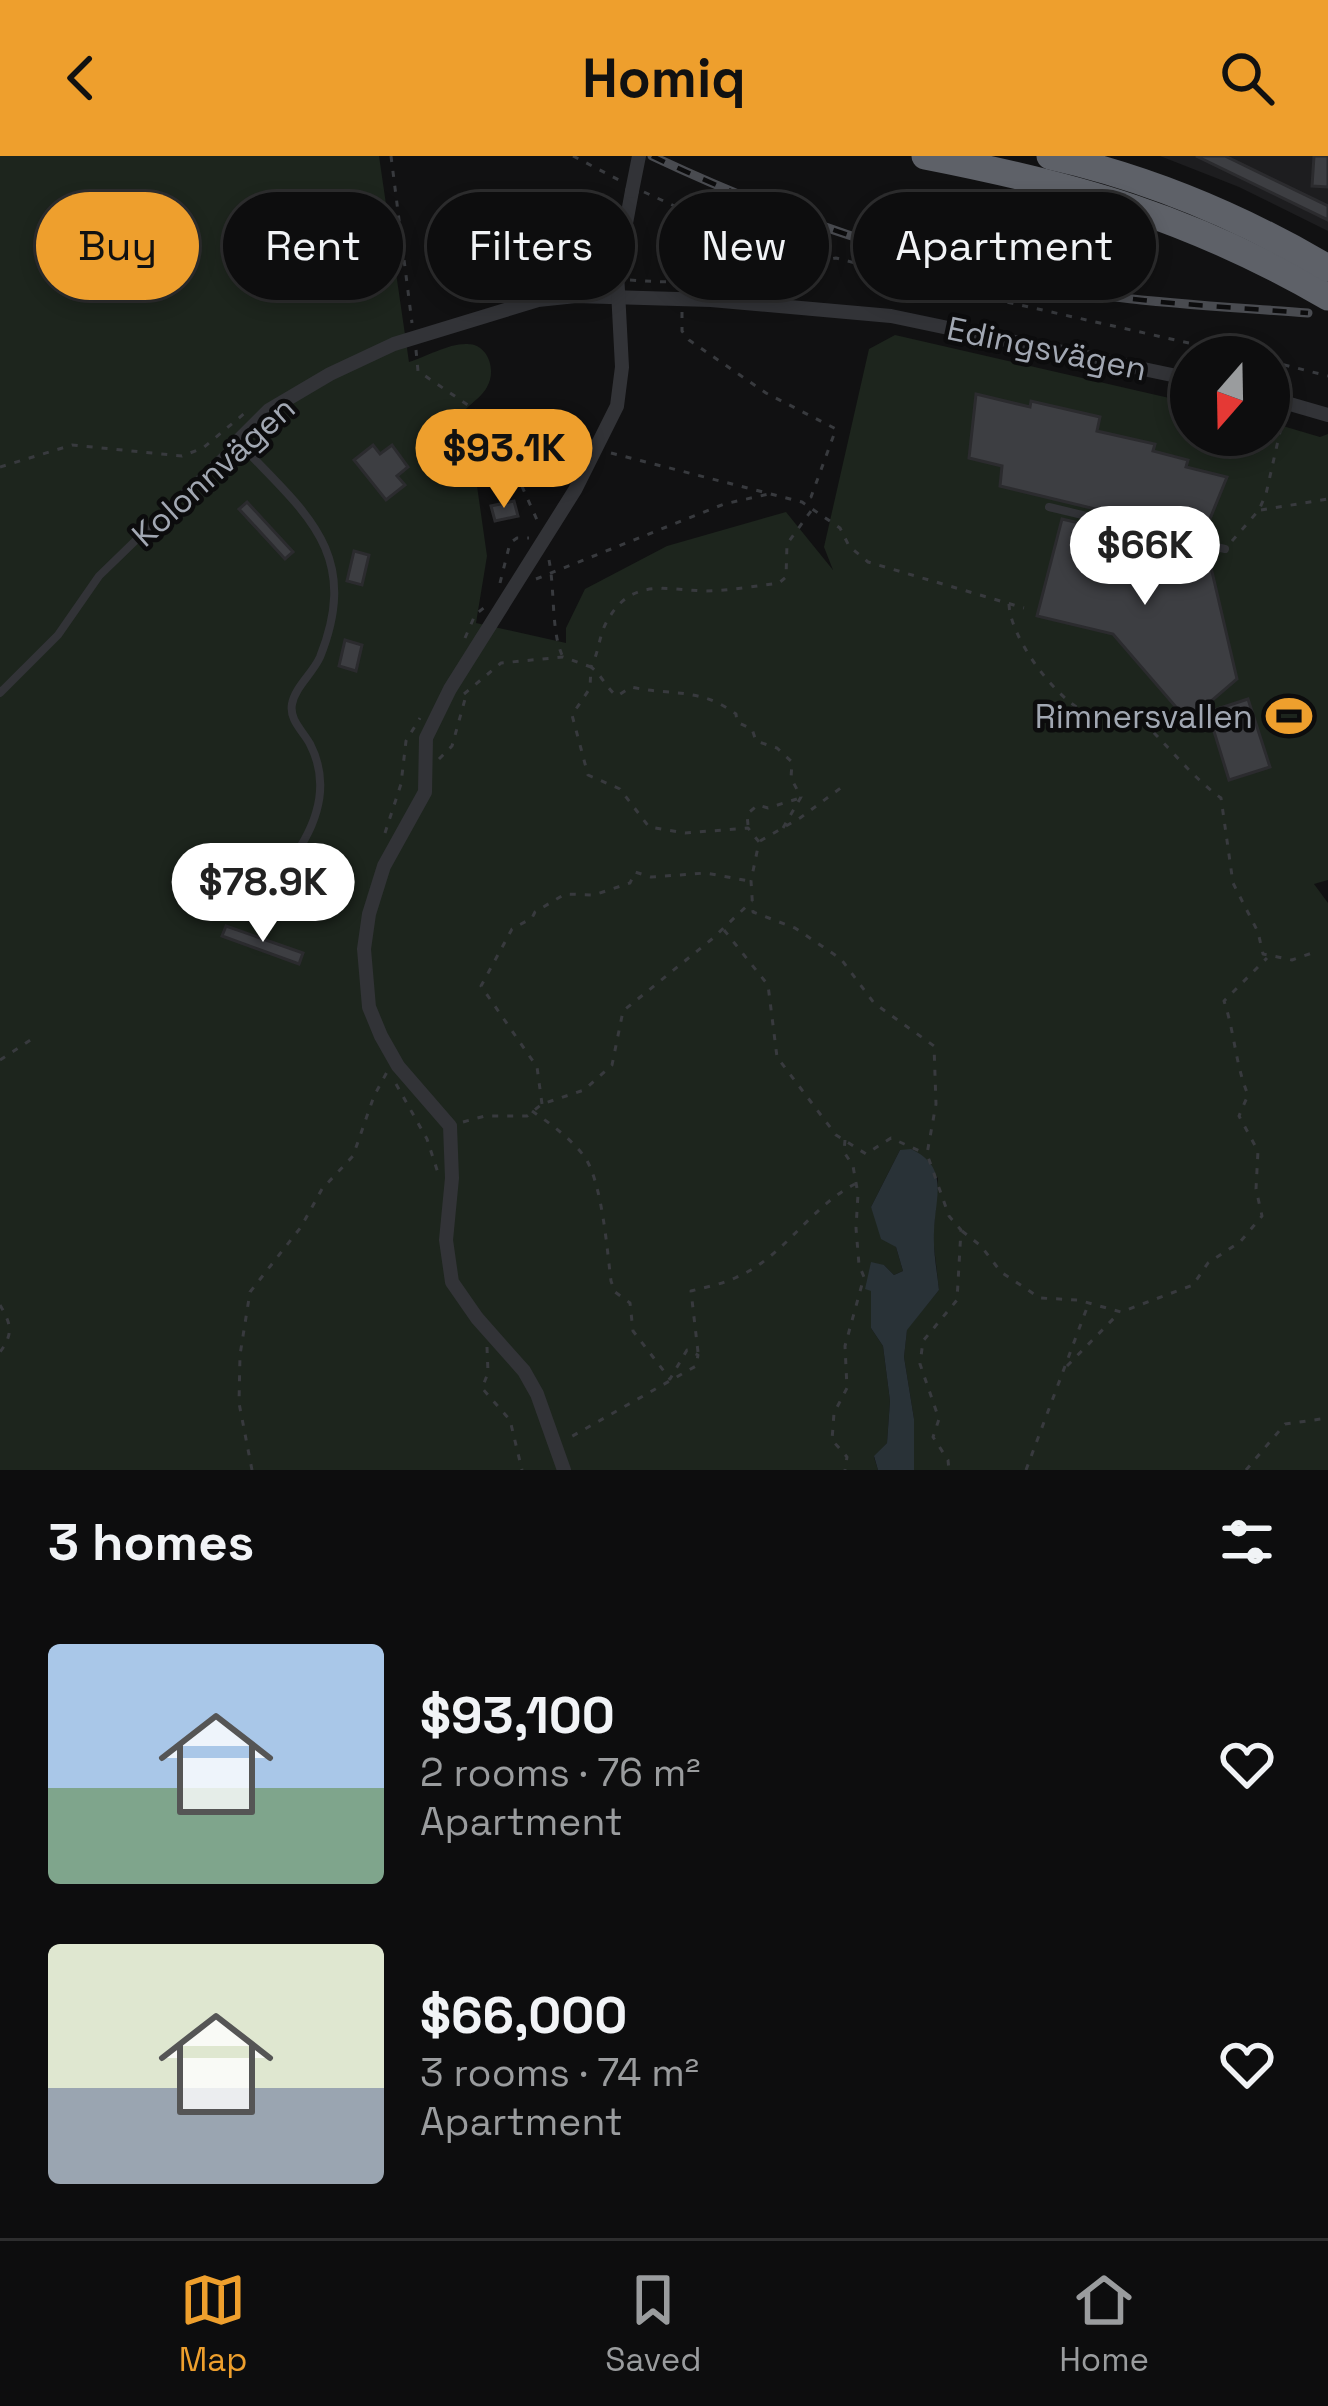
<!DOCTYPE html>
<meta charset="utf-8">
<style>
:root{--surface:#0d0d0e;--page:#1b1b1c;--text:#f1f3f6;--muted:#9a9c9e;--line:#2d2d2e;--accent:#ee9f2d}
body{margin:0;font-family:"Space Grotesk",sans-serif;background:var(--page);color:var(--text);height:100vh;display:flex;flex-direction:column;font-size:45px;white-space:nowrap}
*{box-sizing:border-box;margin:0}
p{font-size:39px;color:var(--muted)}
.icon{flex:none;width:66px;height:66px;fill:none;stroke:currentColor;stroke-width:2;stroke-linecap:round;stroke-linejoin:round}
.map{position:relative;height:1314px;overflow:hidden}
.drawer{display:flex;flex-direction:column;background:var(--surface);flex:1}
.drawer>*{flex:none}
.guide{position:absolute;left:36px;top:36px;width:1257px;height:108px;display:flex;gap:24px}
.needle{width:78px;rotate:200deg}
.controls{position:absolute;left:1170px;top:180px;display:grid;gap:24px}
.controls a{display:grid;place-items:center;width:120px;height:120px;border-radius:50%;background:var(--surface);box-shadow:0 6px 18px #0003,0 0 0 3px var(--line);font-size:60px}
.price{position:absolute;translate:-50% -102px;padding:0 27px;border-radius:42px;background:#fff;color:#222;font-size:39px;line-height:78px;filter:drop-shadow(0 3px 6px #0008)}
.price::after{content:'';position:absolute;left:50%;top:72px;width:36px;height:27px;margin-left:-18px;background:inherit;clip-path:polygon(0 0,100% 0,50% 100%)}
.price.active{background:var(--accent);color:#111}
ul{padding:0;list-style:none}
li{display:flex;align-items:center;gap:36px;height:300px;padding:0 48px}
li span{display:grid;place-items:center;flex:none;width:336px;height:240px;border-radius:12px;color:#555}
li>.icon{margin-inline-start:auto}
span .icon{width:144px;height:144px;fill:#fffc;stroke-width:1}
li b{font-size:51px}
h2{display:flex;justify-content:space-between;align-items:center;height:144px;padding:0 48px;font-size:51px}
.pill{padding:0 42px;border-radius:54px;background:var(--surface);box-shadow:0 6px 18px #0003,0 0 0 3px var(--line);font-size:42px;line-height:108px}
.pill.active{background:var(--accent);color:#111}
header{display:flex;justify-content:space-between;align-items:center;height:156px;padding:0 48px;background:var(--accent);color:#111;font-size:54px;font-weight:700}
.tab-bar{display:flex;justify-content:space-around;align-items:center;height:168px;border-top:3px solid var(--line);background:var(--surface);font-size:33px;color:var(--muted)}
.tab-bar a{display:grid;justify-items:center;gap:6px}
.tab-bar .active{color:var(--accent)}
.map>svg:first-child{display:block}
</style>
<header><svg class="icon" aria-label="back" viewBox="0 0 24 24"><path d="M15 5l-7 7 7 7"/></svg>Homiq<svg class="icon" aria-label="search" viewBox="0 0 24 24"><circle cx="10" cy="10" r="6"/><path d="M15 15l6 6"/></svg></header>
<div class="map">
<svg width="1328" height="1314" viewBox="0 0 1328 1314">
<rect width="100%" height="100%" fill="#111112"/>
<path fill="#1d1d1f" d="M1160,0H1328V75L1239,31Z"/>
<path fill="#1d251d" d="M0,0H379L409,206C426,201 447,188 466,188C488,187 497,214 487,231C483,239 473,246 466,253L487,400L476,467L566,487V472L585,433L667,390L786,356L833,414L824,391L869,193L895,179L1191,247V279H1269V266L1320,281L1328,278V724L1314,728L1328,747V1314H914V1263L904,1201L907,1173L939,1134L933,1082L938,1022L900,994L871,1051L896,1091L903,1115L894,1119L884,1109L871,1134V1172L883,1190L890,1245L887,1287L874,1301L878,1314H0Z"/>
<path fill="#293237" d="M911,993C950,1011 935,1041 934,1076C933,1095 937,1115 939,1134L907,1174L904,1201L914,1263V1314H878L874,1300L887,1287L890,1245L883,1190L871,1172V1135L865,1133L871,1106L884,1109L894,1119L903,1115L896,1091L881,1083L871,1051L900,994Z"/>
<g fill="#3d3e42" stroke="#2b2b2e" stroke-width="3">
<path d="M1196,0H1225L1328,50V64Z"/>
<path d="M1314,0H1328V31L1312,30Z"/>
<path d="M976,238L1030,251L1031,245L1100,261L1097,275L1155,288L1153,295L1188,304L1186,311L1227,321L1205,375L1207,380L1000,330L1002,310L969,302Z"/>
<path d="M373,289L380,298L392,289L408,311L397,320L405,329L386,344L354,304Z"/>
<path d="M563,296L568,321L536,328L530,302Z"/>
<path d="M514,345L518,360L495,365L491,350Z"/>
<path d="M247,346L293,396L285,403L239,353Z"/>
<path d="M1062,363L1212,398L1210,407L1237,523L1188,565L1113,478L1037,460Z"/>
<path d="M354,395L369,399L362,429L347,425Z"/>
<path d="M345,484L362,489L356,515L339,510Z"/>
<path d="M1248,543L1270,611L1229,624L1208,556Z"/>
<path d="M222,714L235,721L225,738L213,731Z"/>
<path d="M226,770L303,797L299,808L222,780Z"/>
</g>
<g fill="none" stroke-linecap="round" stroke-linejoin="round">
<g stroke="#383a3e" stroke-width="3" stroke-dasharray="6 9" stroke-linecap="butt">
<path d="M391,0L412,167"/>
<path d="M573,0L619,24"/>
<path d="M644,36L814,114L826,104L836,102L989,142L1251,201"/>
<path d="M709,112L711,129"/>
<path d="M630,124C687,128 700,129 729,78"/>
<path d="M682,156V175L689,184L766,237L836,273L811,341L804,345"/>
<path d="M416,194L418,215L478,256L520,326L538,366"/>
<path d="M1269,205L1328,220"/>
<path d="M611,297L802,346L840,372L849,390L868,406L1024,452"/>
<path d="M0,311L72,289L182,300L203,292L246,256"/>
<path d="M1261,354L1328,343"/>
<path d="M1232,385L1259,354L1266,338L1284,258"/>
<path d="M549,404C555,434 551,474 562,499"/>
<path d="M1211,411L1218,401"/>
<path d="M536,423L724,348L769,338"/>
<path d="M500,427L510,387L517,382H529"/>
<path d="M1009,448C1010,481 1053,539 1083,555C1100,564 1134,557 1146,569C1172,594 1192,621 1221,642L1233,727L1258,776L1263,798L1292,804L1315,796"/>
<path d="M465,482L475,459L486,450"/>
<path d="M464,538L501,507L563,501L591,511L590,532L572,559L588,619L620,633L649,671L685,677L748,672L759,686L751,725L753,756L795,772L841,803L874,847L934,890L936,948L927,998L949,1060L961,1074L957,1144L923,1185L920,1208L939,1263L933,1281L948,1304L949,1314"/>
<path d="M439,603L452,590L467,536"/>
<path d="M748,669L747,658L758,649L768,652L800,642"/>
<path d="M783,672L801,641L791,622L792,606L777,592L756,585L752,573L737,566L736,558C700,531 671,540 631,531L617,540C605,531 602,519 591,511C599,496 599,480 606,467C630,422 662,433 704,435C729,435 755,430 779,427L786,421L787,388L811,355"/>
<path d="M385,677L401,628L406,585L420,562"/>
<path d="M760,685L800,662L842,631"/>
<path d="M724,774L768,829L777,901L836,979L866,998L891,982L926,998"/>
<path d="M0,904L32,883"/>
<path d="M396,928L427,983L438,1017"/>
<path d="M542,948L537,911L481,830L512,773L532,762L535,756L565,738L594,739L630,727L635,716L651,721L706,717L749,725"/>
<path d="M532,955C551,968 570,982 584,1000C602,1025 607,1093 611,1125L615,1136L630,1147L633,1175L670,1223L687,1194L698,1199L696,1210L569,1282"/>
<path d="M463,966L485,960H527L542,948L584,934L612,909L623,855L712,783L752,745"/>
<path d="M845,984L844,996L853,1010L858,1038L856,1072L859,1109L864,1121L845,1190L847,1232L834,1257L832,1284L847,1301L845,1314"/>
<path d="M962,1075L981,1090L1001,1116L1040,1142L1078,1144L1121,1156L1193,1129L1208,1107L1240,1086L1262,1060L1256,1033L1258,995L1239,960L1248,939C1235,907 1235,878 1224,845L1267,802"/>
<path d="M0,1149C11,1168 14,1177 0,1196"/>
<path d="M487,1191L488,1217L482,1232L510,1264L522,1314"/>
<path d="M698,1196L691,1135C706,1131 723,1128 737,1121C784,1101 810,1051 855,1028"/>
<path d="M1067,1210L1119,1157"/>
<path d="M252,1314L239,1247L240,1199L250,1136L301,1071L322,1033L353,1000L374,940L387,916"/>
<path d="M1026,1314L1088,1149"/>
<path d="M1246,1314L1285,1268L1328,1262"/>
</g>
<g stroke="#323337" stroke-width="8">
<path d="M1269,264L1275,245"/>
<path d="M1209,279L1212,292L1227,298L1236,293L1240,279"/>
<path d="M239,287C304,356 362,396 320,501C313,517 295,531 292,548C289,564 303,575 310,588C340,646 298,703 258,742"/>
<path d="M1049,351L1225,393"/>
<path d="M0,537L58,479L99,420L233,290"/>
</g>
<g stroke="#323337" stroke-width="14">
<path d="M1269,242L1328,259"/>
<path d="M234,289L269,254L330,218L394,188L538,144L576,140L711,144L891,160L1191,223"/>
<path d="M564,1314L537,1238L524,1215L477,1162L452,1126L446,1084L452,1022L450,970L398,910L381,880L369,851L364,793L369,758L384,710L425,636L426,582L450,533L575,334L617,250L622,211L617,116L632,35"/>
</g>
<g stroke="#5e6168" stroke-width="27">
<path d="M925,0C1079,30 1191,62 1328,141"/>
<path d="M1050,0C1149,22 1241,61 1328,112"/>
</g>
<g stroke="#494b50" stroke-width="9">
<path id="rail" d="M652,0C798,69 954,120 1116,141C1179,149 1244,152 1308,157"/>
</g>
<use href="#rail" stroke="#0c0c0d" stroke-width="4.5" stroke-dasharray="14" stroke-linecap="butt"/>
<path stroke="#323337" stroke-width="14" d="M632,35L639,0"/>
</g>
<defs>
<g id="stadium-bare" transform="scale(3.6)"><path d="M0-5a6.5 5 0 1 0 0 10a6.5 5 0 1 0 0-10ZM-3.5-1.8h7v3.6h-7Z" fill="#ee9f2d" stroke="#0c0c0d" stroke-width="2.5" paint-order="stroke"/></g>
</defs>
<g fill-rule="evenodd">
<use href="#stadium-bare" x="1289" y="560"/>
</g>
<g text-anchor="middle" stroke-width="9" stroke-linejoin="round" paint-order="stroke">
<g font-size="33" fill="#a2a8b3" stroke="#0c0c0d">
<text transform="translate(1047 192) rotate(12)" y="12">Edingsvägen</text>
<text transform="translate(213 315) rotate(-42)" y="12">Kolonnvägen</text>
</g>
<g font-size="33" fill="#a2a8b3" stroke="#0c0c0d" text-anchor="end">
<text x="1253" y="572">Rimnersvallen</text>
</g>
</g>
</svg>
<div class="controls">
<a><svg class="needle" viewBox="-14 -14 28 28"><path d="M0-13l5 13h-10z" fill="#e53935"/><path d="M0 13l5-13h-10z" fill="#9a9c9e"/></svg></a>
</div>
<b class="price active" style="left:504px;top:355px">$93.1K</b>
<b class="price" style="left:1145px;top:452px">$66K</b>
<b class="price" style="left:263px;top:789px">$78.9K</b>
<div class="guide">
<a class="pill active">Buy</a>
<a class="pill">Rent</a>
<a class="pill">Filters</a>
<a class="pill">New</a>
<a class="pill">Apartment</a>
</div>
</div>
<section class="drawer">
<h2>3 homes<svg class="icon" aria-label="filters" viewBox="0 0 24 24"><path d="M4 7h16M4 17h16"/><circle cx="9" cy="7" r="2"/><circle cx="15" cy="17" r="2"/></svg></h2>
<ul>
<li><span style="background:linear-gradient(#a9c7e8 60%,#7fa58c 0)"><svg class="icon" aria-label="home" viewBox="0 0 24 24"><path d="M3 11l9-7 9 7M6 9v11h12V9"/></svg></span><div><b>$93,100</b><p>2 rooms · 76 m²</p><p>Apartment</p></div><svg class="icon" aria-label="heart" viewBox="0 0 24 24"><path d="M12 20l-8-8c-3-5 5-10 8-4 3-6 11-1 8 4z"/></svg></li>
<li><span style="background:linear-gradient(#dfe7d0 60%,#9aa5b1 0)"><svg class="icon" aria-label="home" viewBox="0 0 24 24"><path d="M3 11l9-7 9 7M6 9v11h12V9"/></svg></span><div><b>$66,000</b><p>3 rooms · 74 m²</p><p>Apartment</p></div><svg class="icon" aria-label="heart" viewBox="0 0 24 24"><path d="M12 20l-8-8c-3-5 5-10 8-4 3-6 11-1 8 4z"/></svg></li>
</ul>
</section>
<nav class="tab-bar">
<a class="active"><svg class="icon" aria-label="map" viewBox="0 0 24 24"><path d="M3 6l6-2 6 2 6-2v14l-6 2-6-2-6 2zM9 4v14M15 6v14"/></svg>Map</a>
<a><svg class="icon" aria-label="saved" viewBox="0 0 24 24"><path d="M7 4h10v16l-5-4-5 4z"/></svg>Saved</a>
<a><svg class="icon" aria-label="home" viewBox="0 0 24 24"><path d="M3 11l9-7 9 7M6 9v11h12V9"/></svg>Home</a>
</nav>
